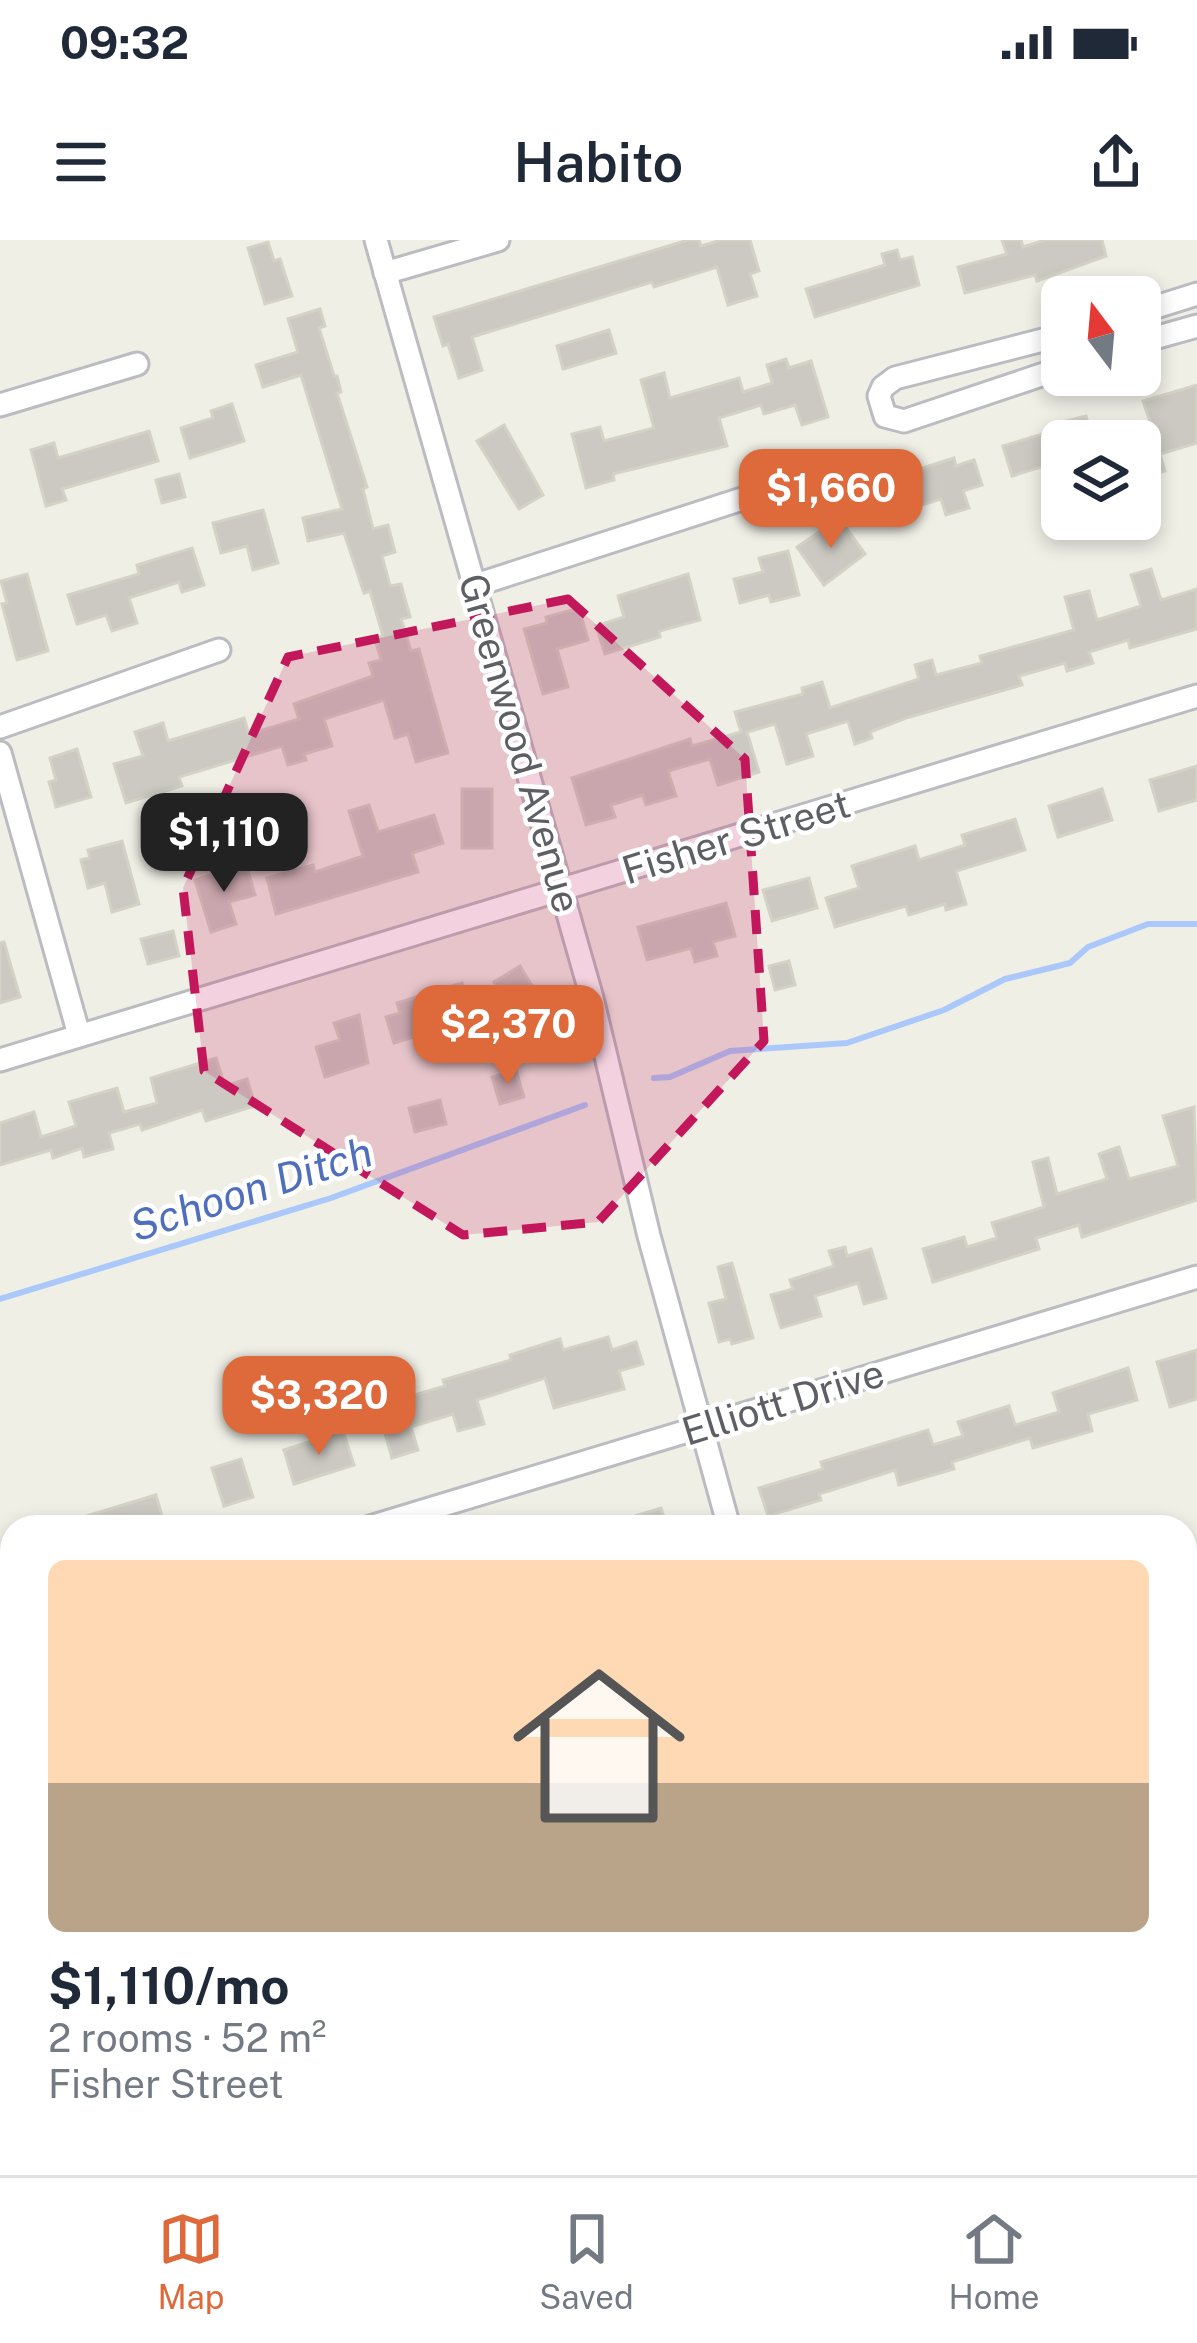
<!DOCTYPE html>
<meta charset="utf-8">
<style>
:root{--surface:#fff;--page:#f6f6f7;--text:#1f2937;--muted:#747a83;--line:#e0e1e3;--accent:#de6a3c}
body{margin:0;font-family:"Public Sans",sans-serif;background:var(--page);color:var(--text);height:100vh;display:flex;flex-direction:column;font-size:45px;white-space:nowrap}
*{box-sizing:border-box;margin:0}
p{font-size:39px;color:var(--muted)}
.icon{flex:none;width:66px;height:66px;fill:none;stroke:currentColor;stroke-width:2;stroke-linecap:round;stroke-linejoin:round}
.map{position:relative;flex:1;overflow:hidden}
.sheet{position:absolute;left:0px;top:1275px;width:1197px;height:660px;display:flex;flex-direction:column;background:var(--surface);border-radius:36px 36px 0 0;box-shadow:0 6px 18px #0003}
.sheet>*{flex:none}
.needle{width:78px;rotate:344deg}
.fabs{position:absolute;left:1041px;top:36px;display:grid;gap:24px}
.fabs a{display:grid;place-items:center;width:120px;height:120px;border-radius:18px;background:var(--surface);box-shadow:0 6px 18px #0003;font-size:60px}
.price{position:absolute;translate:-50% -102px;padding:0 27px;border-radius:24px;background:var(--accent);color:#fff;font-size:39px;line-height:78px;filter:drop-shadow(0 3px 6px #0008)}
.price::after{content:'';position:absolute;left:50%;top:72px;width:36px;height:27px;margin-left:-18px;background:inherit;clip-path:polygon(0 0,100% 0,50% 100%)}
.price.selected{background:#222;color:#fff}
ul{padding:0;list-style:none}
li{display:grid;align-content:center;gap:24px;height:636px;padding:0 48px}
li+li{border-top:3px solid var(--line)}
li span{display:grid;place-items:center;height:372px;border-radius:18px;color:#555}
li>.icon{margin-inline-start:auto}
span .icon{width:216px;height:216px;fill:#fffc;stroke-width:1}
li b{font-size:51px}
.status{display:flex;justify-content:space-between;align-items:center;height:84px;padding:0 60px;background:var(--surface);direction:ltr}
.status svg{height:33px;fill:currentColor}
header{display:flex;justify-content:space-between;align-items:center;height:156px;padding:0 48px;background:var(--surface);font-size:54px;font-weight:600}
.tabs{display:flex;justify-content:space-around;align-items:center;height:168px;border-top:3px solid var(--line);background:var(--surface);font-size:33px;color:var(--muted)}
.tabs a{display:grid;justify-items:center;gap:6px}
.tabs .selected{color:var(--accent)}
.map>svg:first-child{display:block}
</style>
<div class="status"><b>09:32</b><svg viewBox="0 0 49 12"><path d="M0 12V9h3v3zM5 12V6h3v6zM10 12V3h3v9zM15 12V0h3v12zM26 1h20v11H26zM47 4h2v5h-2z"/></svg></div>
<header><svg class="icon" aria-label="menu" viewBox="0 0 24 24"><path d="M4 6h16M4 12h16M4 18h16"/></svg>Habito<svg class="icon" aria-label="share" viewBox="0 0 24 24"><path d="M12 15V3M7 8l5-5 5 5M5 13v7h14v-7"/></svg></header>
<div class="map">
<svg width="1197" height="1935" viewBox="0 0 1197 1935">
<rect width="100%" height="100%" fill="#efefe6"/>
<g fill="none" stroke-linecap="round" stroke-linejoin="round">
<g stroke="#abc8fa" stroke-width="6">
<path d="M654,838L670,837L730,811L847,803L944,770L1005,739L1070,723L1088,707L1148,684H1197"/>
<path d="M0,1059L331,958L585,865"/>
</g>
</g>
<g fill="#cbc9c2" stroke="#d3d2c5" stroke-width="3">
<path d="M688,0H699L701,6L721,0H750L759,31L750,34L757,56L728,65L717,27L654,47L652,42L472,97L482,130L459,138L448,104L443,106L434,77Z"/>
<path d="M1002,0H1021L1023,7L1045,0H1102L1106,16L1037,41L1035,35L965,53L958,27L1007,14Z"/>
<path d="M268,2L274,21L280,19L292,56L265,64L248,8Z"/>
<path d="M897,10L900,20L912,17L919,45L815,77L806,49L885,25L882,14Z"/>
<path d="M320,69L325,86L319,88L334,136H337L341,152L337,153L367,247L363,249L373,289L388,285L395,312L382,316L390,346L401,344L410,377L401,379L411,411L419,409L448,513L416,522L408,494L395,498L384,460L324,479L332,506L304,514L306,520L288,525L282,506L179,537L182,546L126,563L114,524L143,516L135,492L163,483L168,501L244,478L249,494L299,479L294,464L373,436L369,423L381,420L375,399L383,396L370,351L364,353L344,293L308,301L303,278L342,269L301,135L263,147L256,125L298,112L288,79Z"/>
<path d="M609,90L616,113L563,129L557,106Z"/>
<path d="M786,119L789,128L811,121L828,177L802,185L795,165L764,174L761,165L719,178L727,206L613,234L614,240L586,248L572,194L600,187L604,201L654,188L641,140L664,133L670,158L739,138L743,152L772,143L767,125Z"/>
<path d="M1197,145V203L1160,214L1165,231L1144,237L1140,201H1111V197L1151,185L1143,161Z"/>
<path d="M232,164L244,201L190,218L181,188L213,178L211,171Z"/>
<path d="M1086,176L1093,201H1050L1057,222L1012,236L1003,206L1059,189L1058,183Z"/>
<path d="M504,185L543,255L519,269L477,201Z"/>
<path d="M149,191L158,221L62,249L66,260L46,266L31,210L54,203L58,218Z"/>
<path d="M954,218L956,226L974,220L982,245L963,251L969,268L946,275L941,259L876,279L866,246Z"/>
<path d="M179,234L185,257L162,263L156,240Z"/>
<path d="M263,270L278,323L253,330L247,306L221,313L213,283Z"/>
<path d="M839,278L865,314L824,345L797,307Z"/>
<path d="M192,308L204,345L182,352L179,342L129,358L137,383L112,391L106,375L77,384L68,355L139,334L137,325Z"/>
<path d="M788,311L799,355L771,362L769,355L740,363L734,339L763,332L759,318Z"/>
<path d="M1151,329L1161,360L1197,349V389L1130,408L1128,400L1089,412L1093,423L1067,431L1065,423L1019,436L1022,445L906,478L870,492L872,498L855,504L848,481L806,494L813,516L787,524L775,484L747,492L759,532L718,545L710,519L668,531L676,556L646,565L643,555L611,565L615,577L586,585L572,538L690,499L692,506L741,492L735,472L803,454L802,448L822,442L830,468L919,439L915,425L932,420L936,435L982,423L980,416L1074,390L1065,357L1089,351L1097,380L1141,366L1131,335Z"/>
<path d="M27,334L48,411L17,420L2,364L7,363L1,341Z"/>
<path d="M688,334L700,380L659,391L660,397L605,414L596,386L624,377L618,356Z"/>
<path d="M579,368L588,400L557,409L568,447L543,454L524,389L547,383L546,377Z"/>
<path d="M77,509L91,557L56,567L49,542L56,540L50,518Z"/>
<path d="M1197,526V560L1159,571L1150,540Z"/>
<rect x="462" y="549" width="30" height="59"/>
<path d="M1102,549L1112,580L1058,597L1049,566Z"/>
<path d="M369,565L378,592L434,575L443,603L412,613L418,632L276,674L267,638L313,625L315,632L363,616L349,571Z"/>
<path d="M1015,579L1025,610L956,631L966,664L946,670L945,664L909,675L906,666L835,687L826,658L859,648L852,626L915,606L919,620L965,605L962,595Z"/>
<path d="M122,601L139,664L112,672L105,643L88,648L81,620L90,618L88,610Z"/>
<path d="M246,624L255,655L229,662L236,684L211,692L195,640Z"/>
<path d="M809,638L817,668L772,681L763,650Z"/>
<path d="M726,663L735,696L713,702L717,716L695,722L691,708L647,720L638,687Z"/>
<path d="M173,691L179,716L148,724L141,699Z"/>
<path d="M4,702L20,757L0,763V703Z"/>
<path d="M789,721L795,745L775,750L769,726Z"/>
<path d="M520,726L559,790L532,805L516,778L466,793L470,806L453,811L445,787L394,803L386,777L400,773L397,763L462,743L468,763L501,753L494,742Z"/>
<path d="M359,775L368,823L325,837L316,807L340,800L334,783Z"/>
<path d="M216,818L225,846L247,839L255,866L206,881L202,870L142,890L140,884L109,893L113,909L84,917L82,908L53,918L51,910L0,925V883L34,872L41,897L76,886L69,862L117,848L124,872L157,863L151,838Z"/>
<path d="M516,830L524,857L500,864L492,837Z"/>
<path d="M440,860L446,884L415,892L409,868Z"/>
<path d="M1194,867L1197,960L1082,997L1079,985L1036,998L1039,1009L933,1042L923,1009L964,997L967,1007L997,998L992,983L1044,967L1033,922L1048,918L1057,954L1107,939L1099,914L1119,907L1129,939L1178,926L1163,876Z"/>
<path d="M845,1007L847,1016L871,1009L886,1058L864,1064L858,1043L815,1056L821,1076L781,1088L771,1055L793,1049L790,1040L834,1026L829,1011Z"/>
<path d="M732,1023L753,1098L732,1104L730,1099L719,1102L709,1063L726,1059L718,1027Z"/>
<path d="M608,1097L612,1110L636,1102L643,1124L619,1131L624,1149L554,1168L545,1138L477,1160L484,1184L458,1191L453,1174L411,1187L418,1210L392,1218L377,1166L445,1146L443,1140L511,1120L510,1115L560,1099L563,1110Z"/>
<path d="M1197,1110V1159L1170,1167L1157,1122Z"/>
<path d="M1128,1128L1137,1160L1088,1174L1092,1191L1033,1208L1030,1198L952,1222L954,1229L899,1245L895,1230L819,1254L821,1260L768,1276L759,1248L823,1229L821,1222L928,1190L933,1205L963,1196L958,1182L1009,1166L1015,1185L1059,1172L1053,1153Z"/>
<path d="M343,1191L354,1225L294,1244L284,1210Z"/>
<path d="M241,1219L253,1257L224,1266L212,1228Z"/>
<path d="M156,1255L165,1287H64L63,1283Z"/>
<path d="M661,1268L667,1287H611V1283Z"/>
</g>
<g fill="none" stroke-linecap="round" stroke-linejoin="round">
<g stroke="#bbbcc1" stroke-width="27">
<g id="minor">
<path d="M376,0L592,758L649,996L729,1287"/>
<path d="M385,33L498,0"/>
<path d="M1140,72L1197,54"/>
<path d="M1062,95L895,138L883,147L879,156L885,176L904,181L1062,128"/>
<path d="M1140,102L1197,86"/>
<path d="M0,165L137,124"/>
<path d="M476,345L776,248"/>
<path d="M0,487L219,410"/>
<path d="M0,513L79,795"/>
<path d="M0,820L1197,456"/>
<path d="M370,1287L1197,1037"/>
<path d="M1185,1392L1197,1388"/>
<path d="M0,1399L12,1396"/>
<path d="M1185,1740L1197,1736"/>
<path d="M0,1753L12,1749"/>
<path d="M913,1923L917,1935"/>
<path d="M559,1935L596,1923"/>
</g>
</g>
<use href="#minor" stroke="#fff" stroke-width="21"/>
</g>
<path fill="#c2185b" fill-opacity="0.2" stroke="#c2185b" stroke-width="9" stroke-dasharray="24 15" stroke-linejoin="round" d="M568,359L745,519L764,801L598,982L463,995L204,831L183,648L288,417Z"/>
<g text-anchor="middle" stroke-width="9" stroke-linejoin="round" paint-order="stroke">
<g font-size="39" fill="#5e5f65" stroke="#fff">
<text transform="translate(520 503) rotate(74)" y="14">Greenwood Avenue</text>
<text transform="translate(736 597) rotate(-17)" y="14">Fisher Street</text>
<text transform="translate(783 1162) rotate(-17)" y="14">Elliott Drive</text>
</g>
<g font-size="42" font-style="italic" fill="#4f6ebc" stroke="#fff">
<text transform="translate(251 949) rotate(-18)" y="15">Schoon Ditch</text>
</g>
</g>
</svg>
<div class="fabs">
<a><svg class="needle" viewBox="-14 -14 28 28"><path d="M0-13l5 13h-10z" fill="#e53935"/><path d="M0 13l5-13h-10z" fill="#747a83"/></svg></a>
<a><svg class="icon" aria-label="layers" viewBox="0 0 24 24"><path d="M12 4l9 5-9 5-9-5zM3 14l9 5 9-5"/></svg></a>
</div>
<b class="price" style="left:831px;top:311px">$1,660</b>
<b class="price selected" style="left:224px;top:655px">$1,110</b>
<b class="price" style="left:508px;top:847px">$2,370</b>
<b class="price" style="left:319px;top:1218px">$3,320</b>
<section class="sheet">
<ul>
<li><span style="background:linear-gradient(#ffd9b3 60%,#b9a48a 0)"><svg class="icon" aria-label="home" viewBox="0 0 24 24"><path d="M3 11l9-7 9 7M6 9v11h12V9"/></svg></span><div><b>$1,110/mo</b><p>2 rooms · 52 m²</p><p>Fisher Street</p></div></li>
</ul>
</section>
</div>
<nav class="tabs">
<a class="selected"><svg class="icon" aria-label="map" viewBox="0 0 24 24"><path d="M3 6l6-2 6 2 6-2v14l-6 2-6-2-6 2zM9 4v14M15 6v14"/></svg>Map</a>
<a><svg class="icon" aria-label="saved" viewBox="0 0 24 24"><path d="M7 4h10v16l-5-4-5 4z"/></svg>Saved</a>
<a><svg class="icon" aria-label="home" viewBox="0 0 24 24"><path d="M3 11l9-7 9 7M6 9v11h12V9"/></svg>Home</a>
</nav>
